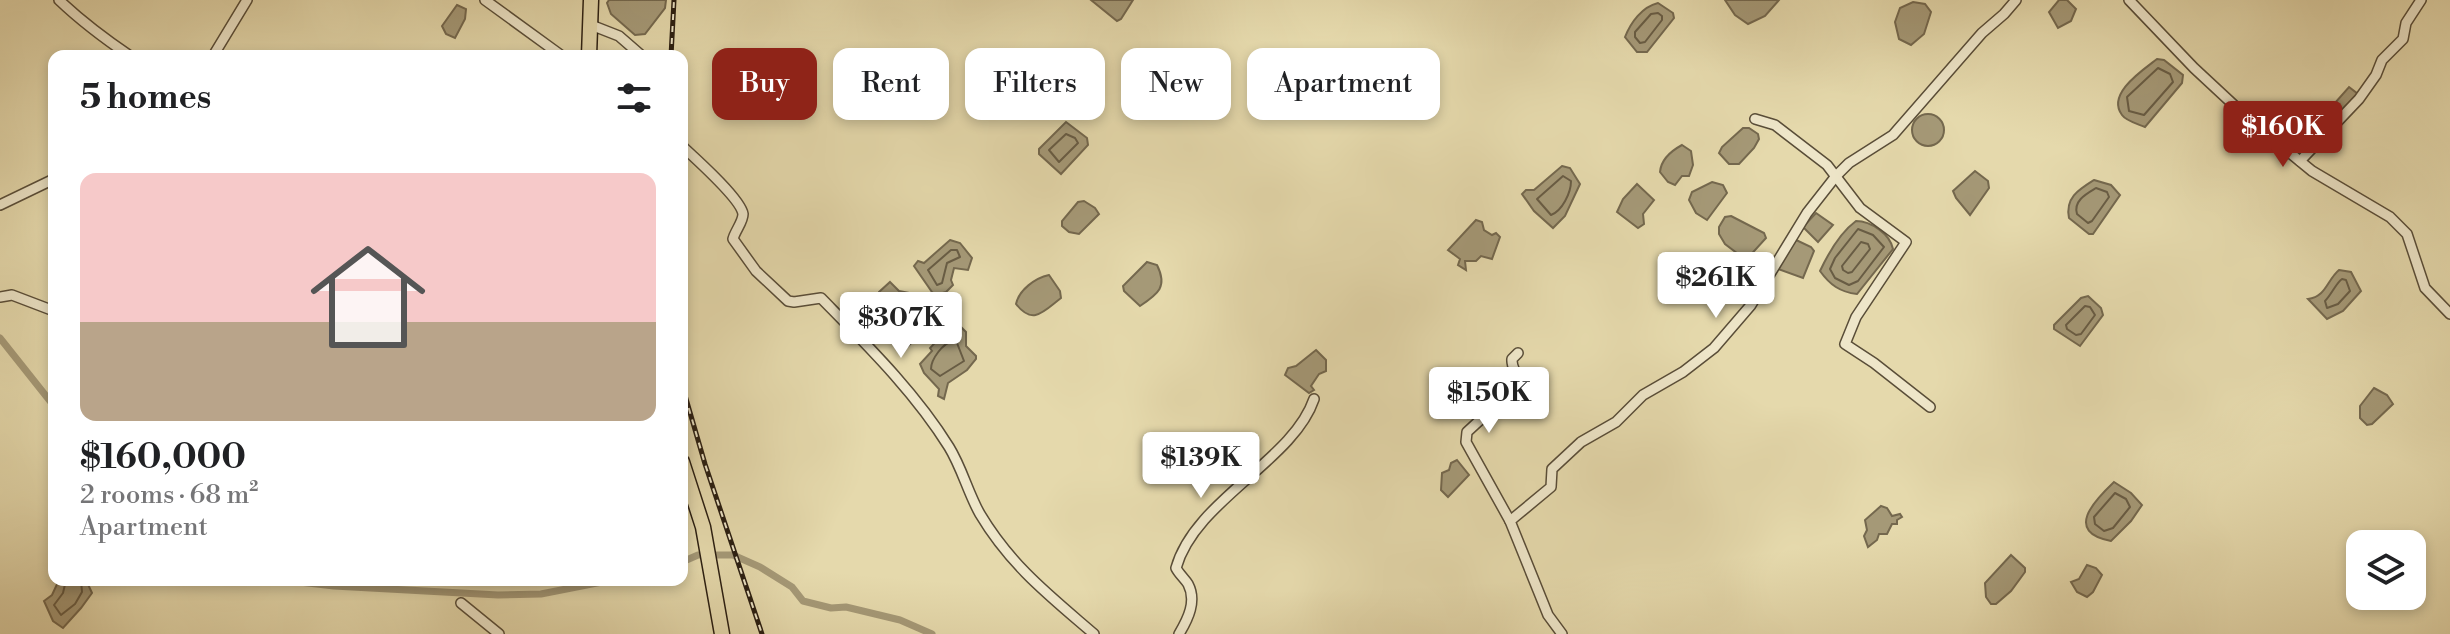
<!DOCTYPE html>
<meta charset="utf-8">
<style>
:root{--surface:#fff;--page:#f2f2f2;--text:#202124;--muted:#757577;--accent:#8f2418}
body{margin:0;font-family:"Libre Bodoni",serif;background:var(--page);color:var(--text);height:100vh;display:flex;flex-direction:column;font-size:30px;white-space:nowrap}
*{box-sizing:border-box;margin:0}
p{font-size:26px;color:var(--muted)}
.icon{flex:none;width:44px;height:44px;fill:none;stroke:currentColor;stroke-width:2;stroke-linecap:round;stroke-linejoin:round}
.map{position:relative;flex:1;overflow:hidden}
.panel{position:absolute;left:48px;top:50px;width:640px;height:536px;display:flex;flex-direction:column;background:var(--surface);border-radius:16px;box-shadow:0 4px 12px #0003}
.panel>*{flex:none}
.hud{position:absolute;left:712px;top:48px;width:760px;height:72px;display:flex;gap:16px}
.tools{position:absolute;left:2346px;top:530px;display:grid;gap:16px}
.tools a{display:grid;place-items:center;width:80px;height:80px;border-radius:16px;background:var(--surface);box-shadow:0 4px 12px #0003;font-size:40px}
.price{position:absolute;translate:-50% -68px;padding:0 18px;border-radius:8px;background:#fff;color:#222;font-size:26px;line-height:52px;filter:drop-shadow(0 2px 4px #0008)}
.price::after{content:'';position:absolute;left:50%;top:48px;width:24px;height:18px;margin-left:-12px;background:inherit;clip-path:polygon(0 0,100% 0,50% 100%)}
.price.current{background:var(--accent);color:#fff}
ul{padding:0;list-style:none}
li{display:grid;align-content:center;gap:16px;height:424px;padding:0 32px}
li span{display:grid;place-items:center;height:248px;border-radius:16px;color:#555}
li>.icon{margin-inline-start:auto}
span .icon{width:144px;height:144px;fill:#fffc;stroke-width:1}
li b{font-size:34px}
h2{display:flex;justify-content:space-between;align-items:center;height:96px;padding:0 32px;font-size:34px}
.pill{padding:0 28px;border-radius:16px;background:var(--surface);box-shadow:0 4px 12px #0003;font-size:28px;line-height:72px}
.pill.current{background:var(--accent);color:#fff}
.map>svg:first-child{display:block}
</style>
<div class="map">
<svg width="2450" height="634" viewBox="0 0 2450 634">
<rect width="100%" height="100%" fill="#e5d9ac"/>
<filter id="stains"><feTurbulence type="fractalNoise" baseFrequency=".0025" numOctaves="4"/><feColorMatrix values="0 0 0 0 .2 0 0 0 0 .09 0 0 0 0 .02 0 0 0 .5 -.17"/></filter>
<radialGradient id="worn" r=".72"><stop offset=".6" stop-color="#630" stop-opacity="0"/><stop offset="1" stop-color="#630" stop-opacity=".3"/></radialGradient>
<g fill="#a59977" stroke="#74684e" stroke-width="2">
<path d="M609,0H666L665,8L645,34L635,35L611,14L607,3Z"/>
<path d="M1091,0H1133L1121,19L1117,21Z"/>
<path d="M1725,0H1779L1765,16L1748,24L1735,15Z"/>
<path d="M2059,0H2067L2076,9L2071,21L2058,28L2049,12Z"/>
<path d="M1913,2L1925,4L1931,12L1924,34L1911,45L1899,39L1895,22L1900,8Z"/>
<path d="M1658,3L1673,13L1674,18L1647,52H1637L1625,37C1631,22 1642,7 1658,3Z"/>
<path d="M457,5L466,9L465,19L455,38L446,34L442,26Z"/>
<path d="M1016,51L1042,67L1047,74C1045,91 1025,113 1008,115L983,97V87Z"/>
<path d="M2157,59L2164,60L2183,75L2182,83L2145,127C2138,124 2126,121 2122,115C2106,94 2143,70 2157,59Z"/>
<path d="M2349,87L2358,94L2335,122L2331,120L2327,112Z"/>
<circle cx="1928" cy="130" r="16"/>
<path d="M1066,122L1087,138L1088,145L1061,174L1039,154V149Z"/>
<path d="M1743,128H1749L1758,134L1759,139L1754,148L1739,164H1729L1719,153L1722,147Z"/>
<path d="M1682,145L1691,151L1693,165L1689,176H1682L1675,185L1668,182L1660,172C1661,160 1671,151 1682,145Z"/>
<path d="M1562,166L1570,168L1580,184L1565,216L1553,228L1534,211L1522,194L1526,190H1534Z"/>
<path d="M1975,171L1988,181L1989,188L1970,215L1956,198L1953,191Z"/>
<path d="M2094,180L2111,185L2120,195L2093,234H2089L2069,218C2065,198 2078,190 2094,180Z"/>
<path d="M1712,182L1723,185L1727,193L1707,220L1696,213L1689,200L1692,192Z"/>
<path d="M1637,184L1654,200L1643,214L1644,224L1638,228L1617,212L1623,199Z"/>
<path d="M1084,201L1095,208L1099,214L1079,234L1069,232L1062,226V221L1078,202Z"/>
<path d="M1816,213L1833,225L1818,242L1803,227Z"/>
<path d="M1731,216L1764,233L1766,238L1746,260L1725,244L1719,234V227L1725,217Z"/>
<path d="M1476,220L1482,222L1484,230L1492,235L1496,233L1500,237L1492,259L1481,256L1476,261H1465L1466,270L1458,265L1460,259L1448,250Z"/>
<path d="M1856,221C1871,221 1890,234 1893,249L1857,294C1840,292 1830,285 1820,271C1828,254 1841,232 1856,221Z"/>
<path d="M1794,239L1811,247L1814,251L1803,278L1778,269Z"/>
<path d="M950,240L960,243L972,258L968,270L954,268L951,280L953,285L946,292L936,295L932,292L914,266L918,261L924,263Z"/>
<path d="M1147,262L1157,265C1168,287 1158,294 1140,306L1124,291L1123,286Z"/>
<path d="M2339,270L2351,272L2361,291L2343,311L2327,319L2308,299C2326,297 2327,280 2339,270Z"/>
<path d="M1049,275L1060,291L1061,298C1044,311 1033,326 1016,304C1019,290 1035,278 1049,275Z"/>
<path d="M890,282L899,291L914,294L932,319L929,326L904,350C887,340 878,330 871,312L879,303V292Z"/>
<path d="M2088,296L2101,308L2103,315L2080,346L2054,329V325L2081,298Z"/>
<path d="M961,327L966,332V346L976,356V359L967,370L948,383L944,399L938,396L939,389L924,373L920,364L932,351L930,348L944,333L948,334Z"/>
<path d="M1316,350L1326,360V371L1319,374L1311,386L1314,390L1309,393L1285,375L1288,368L1296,366Z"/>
<path d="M2374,388L2387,395L2393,404L2372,424L2367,425L2360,418V406Z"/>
<path d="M1457,460L1469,475L1448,497L1441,490L1442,473L1449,470L1451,463Z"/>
<path d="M2114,482L2131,493L2142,505L2131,521L2111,541C2064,532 2094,501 2114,482Z"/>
<path d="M1881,506L1887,508L1892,516L1900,514L1902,517L1897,520V524H1892L1887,534H1879L1877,540L1868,547L1864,536L1867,530L1865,520Z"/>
<path d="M2011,555L2025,568V572L2011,591L1996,604H1991L1986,597L1985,583Z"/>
<path d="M2087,565L2096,568L2102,575L2093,592L2087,597L2077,592L2071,582L2079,579Z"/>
<path d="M66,580H86L92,593L81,608L63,628L53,621L44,601L52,595L58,582Z"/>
</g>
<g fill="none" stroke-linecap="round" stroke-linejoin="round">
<g stroke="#685c44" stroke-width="2">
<path d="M1658,13L1662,16V20L1645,42L1640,43L1635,37V32L1651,14Z"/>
<path d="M1016,62L1036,73L1039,78L1030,91L1011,106L996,97L991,90Z"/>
<path d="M2158,68L2170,74L2173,82L2144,115L2129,111L2127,97Z"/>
<path d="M1066,134L1075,138L1078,143L1059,162L1049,150Z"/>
<path d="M1563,176L1571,181C1571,193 1562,211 1551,215L1537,199Z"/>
<path d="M2096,188L2107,192L2109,197L2092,221L2088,223L2077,214C2073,201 2086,194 2096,188Z"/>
<path d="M1858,229L1873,235L1884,247L1858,281L1849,285L1835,278L1830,269L1835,258Z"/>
<path d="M1861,242L1868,244L1870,249L1852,272L1848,273L1843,270L1842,266Z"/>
<path d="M951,250H957L960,257L947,263L942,283L937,285L928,270Z"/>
<path d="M2342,279L2346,280L2350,291L2338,304L2327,308L2325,301C2332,294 2336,283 2342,279Z"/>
<path d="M892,296L909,301L922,319L903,339C892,336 886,326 881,316L888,298Z"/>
<path d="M2085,306L2090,307L2095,315L2081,334L2076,335L2067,329L2066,325Z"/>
<path d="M953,341L957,343L964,361L940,376L931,369C931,359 943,343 953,341Z"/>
<path d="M2115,493L2126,499L2130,507L2113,528L2104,531L2095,524L2094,517Z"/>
<path d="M66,580L63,593L54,605L61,615L75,604L82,592L81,580"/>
</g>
<g stroke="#a59977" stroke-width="7">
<path d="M0,338L54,406"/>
<path d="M682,562L698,555H733L760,567L792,587L803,601L831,608L846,607L900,620L932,634"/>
<path d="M282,580L334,586L498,595L541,594L612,580"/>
</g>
<g stroke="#594d38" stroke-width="12">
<g id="minor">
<path d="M59,0C81,21 105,39 130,56"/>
<path d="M485,0L562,56"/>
<path d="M2129,0L2194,68L2251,121L2312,171L2390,217L2407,234L2425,288L2450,314"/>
<path d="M591,25L619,36L642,56"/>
<path d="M213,56L247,0"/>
<path d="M1755,119L1775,125L1827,165L1860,208L1906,242L1856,317L1845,344L1874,363L1930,407"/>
<path d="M682,146C695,158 741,199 743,214C743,222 735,231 733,239L756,271L788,301L794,302L821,298C866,344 915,392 949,447C962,468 968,493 980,514C1011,566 1050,596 1094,634"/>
<path d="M2300,161L2359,99L2376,75L2382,60L2403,39L2406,23L2421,0"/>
<path d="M0,205L54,179"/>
<path d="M0,297L12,295L54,311"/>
<path d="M1510,521L1466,442L1467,432L1518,385C1519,374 1511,369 1512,359L1518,353"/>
<path d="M461,603L499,634"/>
<path d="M1179,634C1188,619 1197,601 1188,584C1185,579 1179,574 1176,568C1195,500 1293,461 1314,399"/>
<path d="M1562,634L1548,615L1510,521L1551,487L1552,469L1581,442L1616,422L1643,395L1683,372L1714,348L1751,305L1807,213L1836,176L1849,163L1893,135L1982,33L2004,14L2016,0"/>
</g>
</g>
<g stroke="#2a1e11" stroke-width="17">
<g id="highway">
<path d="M589,56L591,0"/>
<path d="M682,462L703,527L722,634"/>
</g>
</g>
<use href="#minor" stroke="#eee6c9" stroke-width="9"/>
<use href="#highway" stroke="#e5d9ac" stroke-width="14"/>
<g stroke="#2a1e11" stroke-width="5">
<g id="rail">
<path d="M671,56L674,0"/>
<path d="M682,385L705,464L762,634"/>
</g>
</g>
<use href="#rail" stroke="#eee6c9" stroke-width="2" stroke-dasharray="6" stroke-linecap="butt"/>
</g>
<rect width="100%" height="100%" filter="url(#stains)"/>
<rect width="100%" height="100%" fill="url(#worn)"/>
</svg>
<div class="tools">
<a><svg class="icon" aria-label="layers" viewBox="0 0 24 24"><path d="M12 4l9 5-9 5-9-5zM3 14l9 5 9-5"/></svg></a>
</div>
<b class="price current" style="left:2283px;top:169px">$160K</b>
<b class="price" style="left:1716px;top:320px">$261K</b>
<b class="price" style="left:901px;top:360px">$307K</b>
<b class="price" style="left:1489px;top:435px">$150K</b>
<b class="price" style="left:1201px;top:500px">$139K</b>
<div class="hud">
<a class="pill current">Buy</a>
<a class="pill">Rent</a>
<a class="pill">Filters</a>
<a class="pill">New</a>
<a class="pill">Apartment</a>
</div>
<section class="panel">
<h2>5 homes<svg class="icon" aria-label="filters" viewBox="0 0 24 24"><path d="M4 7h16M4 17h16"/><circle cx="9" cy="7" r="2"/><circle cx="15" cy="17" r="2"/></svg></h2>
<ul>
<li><span style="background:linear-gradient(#f6c9c9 60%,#b9a48a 0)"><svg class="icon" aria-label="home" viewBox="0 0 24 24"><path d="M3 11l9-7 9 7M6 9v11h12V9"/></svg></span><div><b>$160,000</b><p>2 rooms · 68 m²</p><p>Apartment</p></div></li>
</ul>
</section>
</div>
